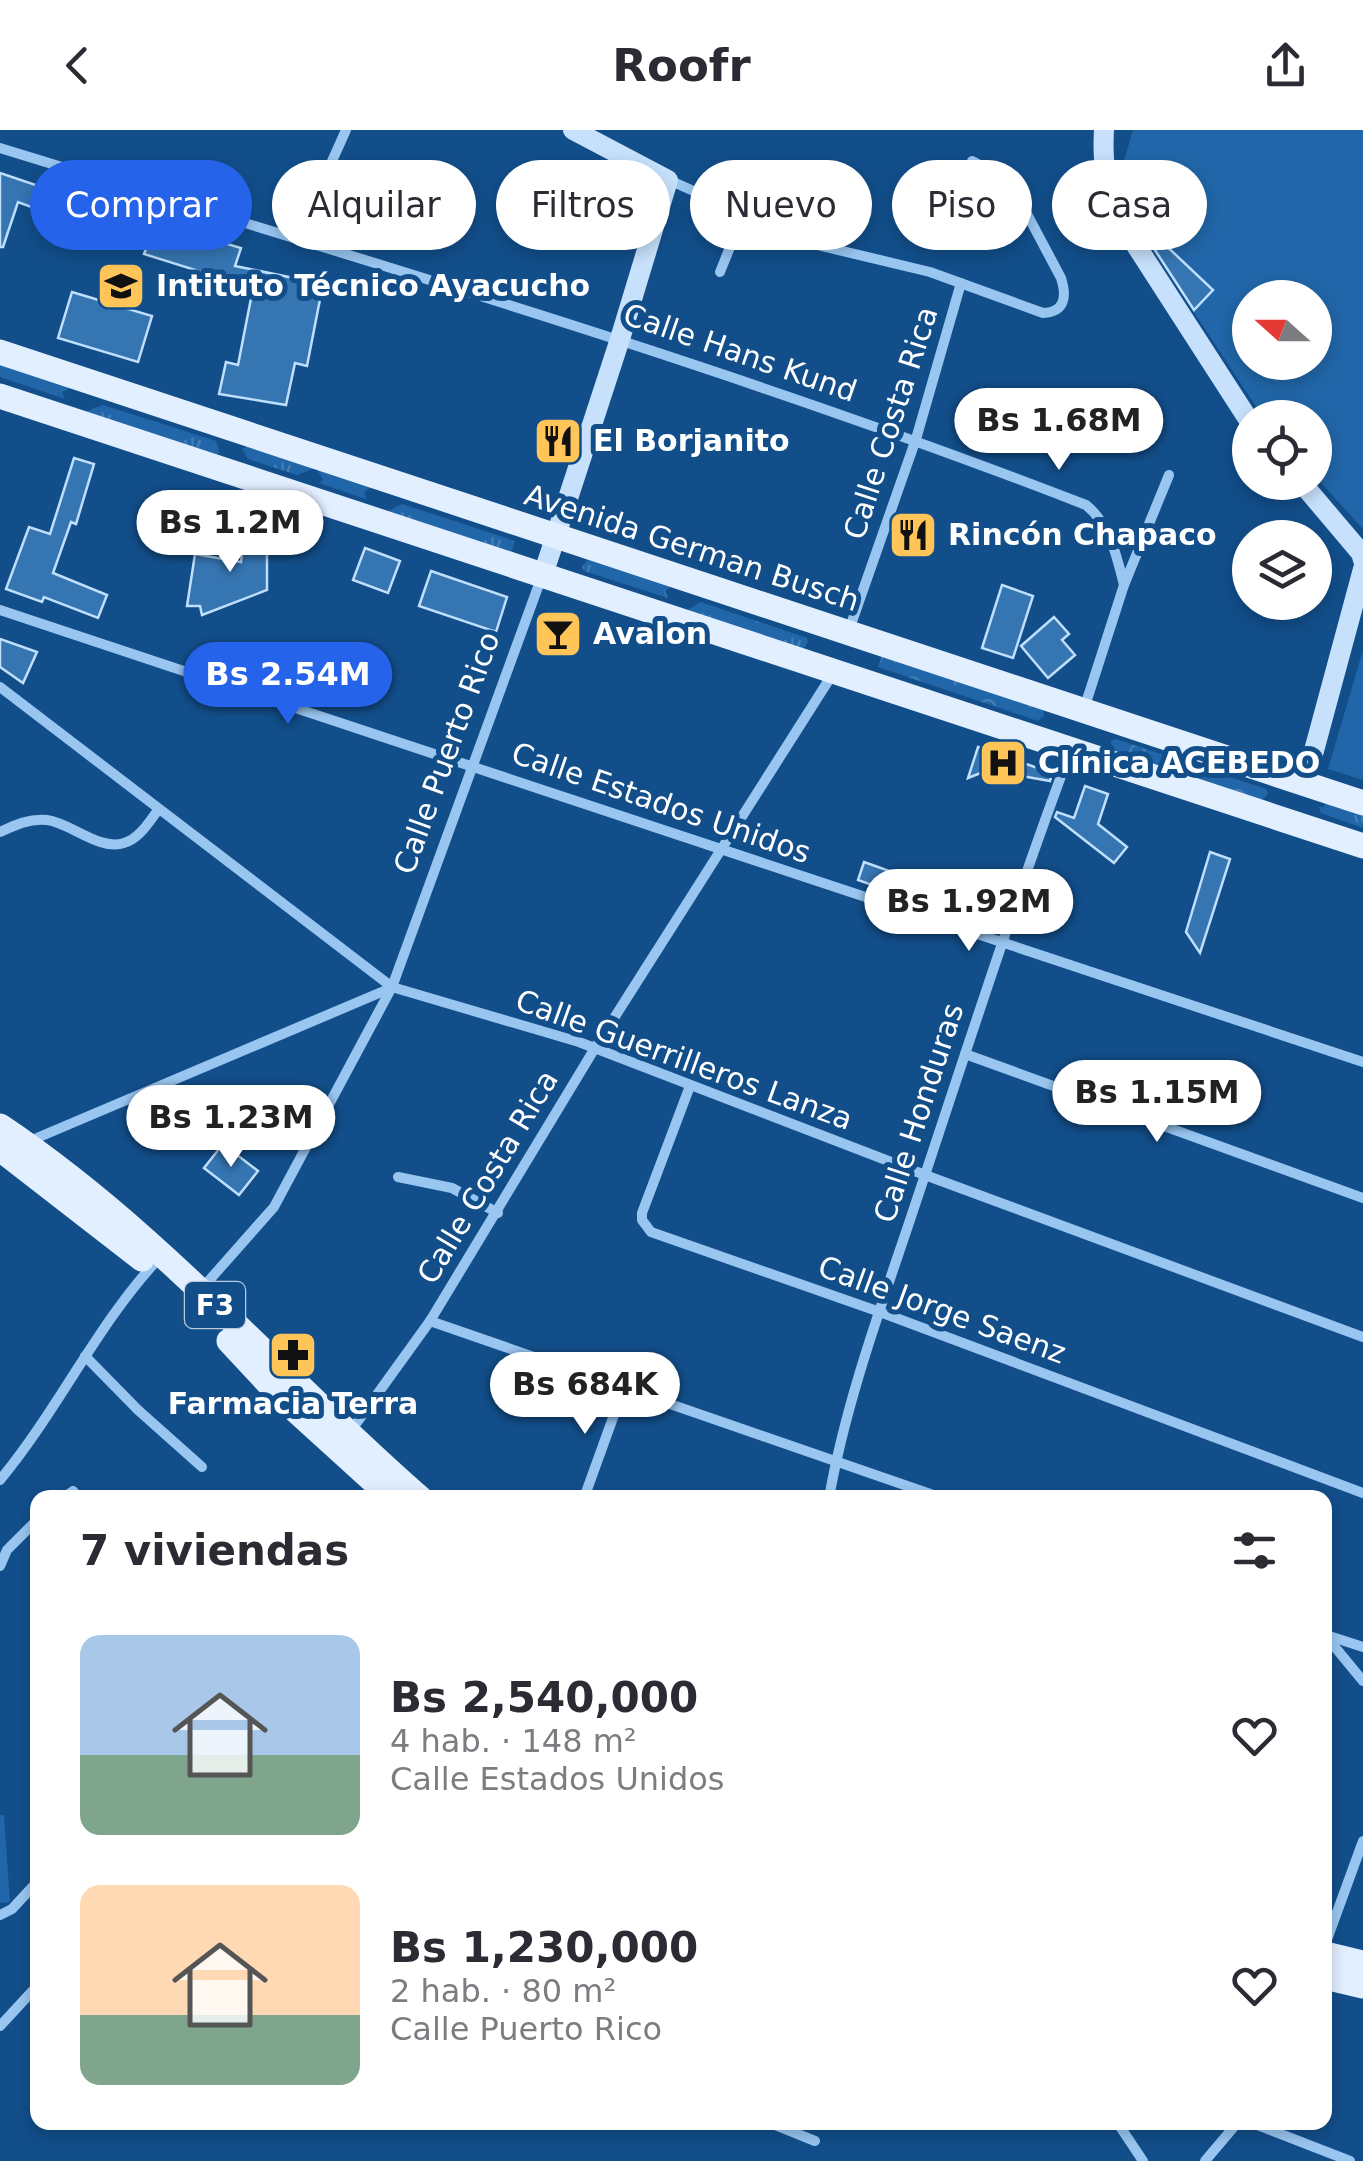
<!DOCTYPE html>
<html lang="es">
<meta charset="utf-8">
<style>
:root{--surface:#fff;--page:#f7f7f7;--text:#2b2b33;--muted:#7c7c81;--accent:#2563eb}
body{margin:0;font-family:"DejaVu Sans",sans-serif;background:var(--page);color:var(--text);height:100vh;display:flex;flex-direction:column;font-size:38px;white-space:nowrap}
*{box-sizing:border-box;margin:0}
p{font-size:32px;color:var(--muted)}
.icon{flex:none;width:55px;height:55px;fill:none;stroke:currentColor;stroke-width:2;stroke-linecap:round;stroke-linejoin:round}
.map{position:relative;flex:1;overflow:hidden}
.panel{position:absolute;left:30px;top:1360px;width:1302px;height:640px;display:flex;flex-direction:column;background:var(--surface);border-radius:20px;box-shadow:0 5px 15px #0003}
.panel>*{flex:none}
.guide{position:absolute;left:30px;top:30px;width:1305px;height:90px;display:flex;gap:20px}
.needle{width:65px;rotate:291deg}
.tools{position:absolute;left:1232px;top:150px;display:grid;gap:20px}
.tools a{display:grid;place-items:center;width:100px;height:100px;border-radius:50%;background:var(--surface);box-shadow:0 5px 15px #0003;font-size:50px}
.price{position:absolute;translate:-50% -85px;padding:0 22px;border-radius:35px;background:#fff;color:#222;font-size:32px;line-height:65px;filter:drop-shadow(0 2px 5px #0008)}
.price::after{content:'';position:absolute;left:50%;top:60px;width:30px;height:22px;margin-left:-15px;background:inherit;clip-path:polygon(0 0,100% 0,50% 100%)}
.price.active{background:var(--accent);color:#fff}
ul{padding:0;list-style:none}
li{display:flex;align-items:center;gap:30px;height:250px;padding:0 50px}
li span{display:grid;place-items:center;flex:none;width:280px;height:200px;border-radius:20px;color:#555}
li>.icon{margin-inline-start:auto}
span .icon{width:120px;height:120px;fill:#fffc;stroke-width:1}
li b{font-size:42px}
h2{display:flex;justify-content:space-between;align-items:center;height:120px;padding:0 50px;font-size:42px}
.pill{padding:0 35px;border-radius:45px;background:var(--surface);box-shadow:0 5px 15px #0003;font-size:35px;line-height:90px}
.pill.active{background:var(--accent);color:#fff}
header{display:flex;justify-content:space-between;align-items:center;height:130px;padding:0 50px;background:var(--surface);font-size:45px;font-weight:700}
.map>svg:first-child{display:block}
</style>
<header><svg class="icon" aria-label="back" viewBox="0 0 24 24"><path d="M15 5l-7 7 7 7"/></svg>Roofr<svg class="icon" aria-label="share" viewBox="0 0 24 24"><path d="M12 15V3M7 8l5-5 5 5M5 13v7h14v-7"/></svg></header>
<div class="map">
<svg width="1363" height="2031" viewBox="0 0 1363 2031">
<defs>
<pattern id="grass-tufts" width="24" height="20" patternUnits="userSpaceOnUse" patternTransform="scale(2.5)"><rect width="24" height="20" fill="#2166a8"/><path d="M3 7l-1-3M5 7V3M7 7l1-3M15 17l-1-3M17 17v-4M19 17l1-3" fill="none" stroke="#427db5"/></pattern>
<pattern id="park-crowns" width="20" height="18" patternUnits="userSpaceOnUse" patternTransform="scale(2.5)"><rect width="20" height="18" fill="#2166a8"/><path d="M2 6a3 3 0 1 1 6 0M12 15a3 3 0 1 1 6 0" fill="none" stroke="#427db5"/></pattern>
</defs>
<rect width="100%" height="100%" fill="#124e8a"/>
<g fill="url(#grass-tufts)">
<path d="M0,233L69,256L70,258L62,262L65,269L0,247Z"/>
<path d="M103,275L216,311L220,323L214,325L84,282Z"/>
<path d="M250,316L315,338L297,345L248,329L242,319Z"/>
<path d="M317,339L372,357L364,361L366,369L319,353L323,350Z"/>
<path d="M402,374L515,411L511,423L386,382Z"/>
<path d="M588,429L672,456L665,461L668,468L584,441L582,437Z"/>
<path d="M701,472L807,508L808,512L803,519L686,481Z"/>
<path d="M1326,672L1363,684V698L1321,683L1319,677H1324Z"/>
</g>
<g fill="url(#park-crowns)">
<path d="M882,526L1043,578L1044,586L1038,591L878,537Z"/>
<path d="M1116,609L1266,659L1268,664L1262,670L1112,622L1111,611Z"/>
</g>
<g fill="#2166a8" fill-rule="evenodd">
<path d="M1133,0H1363V399L1315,346V288L1263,287L1137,96L1124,31ZM1250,168H1315V232H1250Z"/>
<path d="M1363,520V650L1328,639Z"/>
<path d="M0,1685H4L10,1772L0,1773Z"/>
</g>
<g fill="#3575b2" stroke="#bfdffc" stroke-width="2.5">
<path d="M0,43L153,95L154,92L241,118L235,136L323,154L307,236L295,233L286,275L219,264L226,232L238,235L253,158L144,124L146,119L18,72L3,117H0Z"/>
<path d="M1141,92L1213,160L1194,180L1138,94Z"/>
<path d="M72,162L152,186L138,232L58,208Z"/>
<path d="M74,328L94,334L76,394L71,392L53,443L107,465L98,488L44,467L42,472L6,459L29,397L50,404Z"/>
<path d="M245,398L267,400V460L202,485L200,476H187L195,424L241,432Z"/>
<path d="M365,418L400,431L388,463L353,450Z"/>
<path d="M431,441L507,467L496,502L419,476Z"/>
<path d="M1002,455L1033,466L1013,528L982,518Z"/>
<path d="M1054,487L1069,504L1062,510L1075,525L1048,548L1021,516Z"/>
<path d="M0,509L37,522L23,553L0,537Z"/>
<path d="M978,617L1052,643L1050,651L988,640L968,648Z"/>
<path d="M1085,656L1108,664L1098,694L1127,717L1114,733L1055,687L1057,682L1074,688Z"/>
<path d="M1210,722L1230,729L1200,823L1186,802Z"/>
<path d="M864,732L895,743L889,761L858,750Z"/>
<path d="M223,1014L258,1041L239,1065L204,1038Z"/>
</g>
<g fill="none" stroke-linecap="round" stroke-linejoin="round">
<g stroke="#99c6f1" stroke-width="10">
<path d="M0,18C364,130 731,237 1086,375C1110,394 1117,427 1124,455"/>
<path d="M669,50L809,113L930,142L1043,183C1065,182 1067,167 1061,148L1010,52L972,31"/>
<path d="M297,109L346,0"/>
<path d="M720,142L743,85"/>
<path d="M0,480L1363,932"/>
<path d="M848,503L916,309L961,153"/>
<path d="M0,557L392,857L579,912L925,1045L1363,1207"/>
<path d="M1084,579L1124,455L1169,345"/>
<path d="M0,702C15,695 30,688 47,690C71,693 99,721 124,713C139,709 149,692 158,680"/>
<path d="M965,924L1363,1068"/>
<path d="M690,956L642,1083V1090L651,1102L880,1182L1363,1363"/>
<path d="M25,1013L391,858"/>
<path d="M398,1047L452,1058L498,1083"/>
<path d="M190,1172L274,1077L392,857L542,446"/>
<path d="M430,1191L942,1368"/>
<path d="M85,1226L138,1280L202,1337"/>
<path d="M350,1302L430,1191L595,918L832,545"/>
<path d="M0,1350C59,1279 98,1192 162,1125"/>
<path d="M63,1368L73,1361L78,1368"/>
<path d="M584,1368L623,1260"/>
<path d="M829,1368C847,1266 885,1166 917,1069C967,919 1015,769 1070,622"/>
<path d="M0,1436L7,1420L38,1389"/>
<path d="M1325,1505L1363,1551"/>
<path d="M1326,1505L1363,1517"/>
<path d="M0,1785L12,1779L38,1751"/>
<path d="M1325,1815L1363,1711"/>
<path d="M0,1896L38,1855"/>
<path d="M768,1992L815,2011"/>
<path d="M1117,1992L1143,2031"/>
<path d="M1250,1992L1350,2031"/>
<path d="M1205,2031L1238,1992"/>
</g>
<g stroke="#c7e1fc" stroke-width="20">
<path d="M1104,0C1102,35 1106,60 1121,92L1250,292"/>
<path d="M1301,352L1361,423L1363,430"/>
<path d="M543,445L620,209L668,50L573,0"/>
<path d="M1305,654L1363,439"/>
</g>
<g stroke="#e2efff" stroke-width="25">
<path d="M0,222L1363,673"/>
<path d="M0,266L1363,716"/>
<path d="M0,996C156,1100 279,1245 420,1368"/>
<path d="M0,1019L142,1129"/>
<path d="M229,1211L283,1269L392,1368"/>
<path d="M1325,1824L1363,1833"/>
<path d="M1325,1847L1363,1856"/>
</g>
</g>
<defs>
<g id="university-square" transform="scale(2.5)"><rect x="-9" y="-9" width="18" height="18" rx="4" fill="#ffc558" stroke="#124e8a"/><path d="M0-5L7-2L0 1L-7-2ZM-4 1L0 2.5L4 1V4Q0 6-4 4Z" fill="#111"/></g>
<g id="restaurant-square" transform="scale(2.5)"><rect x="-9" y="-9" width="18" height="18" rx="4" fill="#ffc558" stroke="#124e8a"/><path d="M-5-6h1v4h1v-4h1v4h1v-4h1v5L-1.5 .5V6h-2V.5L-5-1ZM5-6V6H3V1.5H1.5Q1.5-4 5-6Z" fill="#111"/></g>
<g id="bar-square" transform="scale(2.5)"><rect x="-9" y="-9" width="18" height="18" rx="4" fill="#ffc558" stroke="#124e8a"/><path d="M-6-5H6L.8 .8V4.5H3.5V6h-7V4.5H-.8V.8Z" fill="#111"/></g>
<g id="hospital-square" transform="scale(2.5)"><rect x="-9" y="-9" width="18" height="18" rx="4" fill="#ffc558" stroke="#124e8a"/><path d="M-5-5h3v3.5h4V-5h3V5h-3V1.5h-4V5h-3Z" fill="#111"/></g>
<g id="pharmacy-square" transform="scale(2.5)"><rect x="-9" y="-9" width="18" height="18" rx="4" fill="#ffc558" stroke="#124e8a"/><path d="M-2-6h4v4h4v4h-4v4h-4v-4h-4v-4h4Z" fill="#111"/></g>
</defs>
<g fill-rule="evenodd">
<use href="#university-square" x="121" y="156"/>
<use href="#restaurant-square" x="558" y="311"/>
<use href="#restaurant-square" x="913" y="405"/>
<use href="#bar-square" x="558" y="504"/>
<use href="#hospital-square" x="1003" y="633"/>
<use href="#pharmacy-square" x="293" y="1225"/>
</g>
<g text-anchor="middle" stroke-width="10" stroke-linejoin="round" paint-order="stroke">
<rect fill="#124e8a" stroke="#b8cadc" stroke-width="2.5" x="185" y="1152" width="60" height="46" rx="8"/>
<g font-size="28" font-weight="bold" fill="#fff">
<text x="215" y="1185">F3</text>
</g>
<g font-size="30" font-weight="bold" fill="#fff" stroke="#124e8a" text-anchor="start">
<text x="156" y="166">Intituto Técnico Ayacucho</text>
<text x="593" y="321">El Borjanito</text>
<text x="948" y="415">Rincón Chapaco</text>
<text x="593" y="514">Avalon</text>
<text x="1038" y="643">Clínica ACEBEDO</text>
<text x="293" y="1284" text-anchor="middle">Farmacia Terra</text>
</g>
<g font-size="30" fill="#fff" stroke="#124e8a">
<text transform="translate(740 223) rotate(19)" y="10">Calle Hans Kund</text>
<text transform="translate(891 293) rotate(-72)" y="10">Calle Costa Rica</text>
<text transform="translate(692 418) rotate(18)" y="10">Avenida German Busch</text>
<text transform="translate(447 623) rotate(-70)" y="10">Calle Puerto Rico</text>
<text transform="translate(661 673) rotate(19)" y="10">Calle Estados Unidos</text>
<text transform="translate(684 930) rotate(20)" y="10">Calle Guerrilleros Lanza</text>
<text transform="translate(919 983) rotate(-72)" y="10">Calle Honduras</text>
<text transform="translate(488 1047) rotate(-59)" y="10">Calle Costa Rica</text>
<text transform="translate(942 1180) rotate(20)" y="10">Calle Jorge Saenz</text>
</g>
</g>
</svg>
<div class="tools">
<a><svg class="needle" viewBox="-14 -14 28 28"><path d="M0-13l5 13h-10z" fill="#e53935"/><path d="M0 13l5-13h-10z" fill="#7c7c81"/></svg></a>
<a><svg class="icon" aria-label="locate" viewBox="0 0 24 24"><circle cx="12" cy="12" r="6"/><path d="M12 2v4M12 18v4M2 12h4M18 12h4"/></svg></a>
<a><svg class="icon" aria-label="layers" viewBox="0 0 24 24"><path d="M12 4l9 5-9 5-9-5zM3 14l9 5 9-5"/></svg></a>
</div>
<b class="price" style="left:1059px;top:343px">Bs 1.68M</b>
<b class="price" style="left:230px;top:445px">Bs 1.2M</b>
<b class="price active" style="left:288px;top:597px">Bs 2.54M</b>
<b class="price" style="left:969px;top:824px">Bs 1.92M</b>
<b class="price" style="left:1157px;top:1015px">Bs 1.15M</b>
<b class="price" style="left:231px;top:1040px">Bs 1.23M</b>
<b class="price" style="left:585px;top:1307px">Bs 684K</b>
<div class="guide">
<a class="pill active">Comprar</a>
<a class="pill">Alquilar</a>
<a class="pill">Filtros</a>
<a class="pill">Nuevo</a>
<a class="pill">Piso</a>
<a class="pill">Casa</a>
</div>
<section class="panel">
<h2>7 viviendas<svg class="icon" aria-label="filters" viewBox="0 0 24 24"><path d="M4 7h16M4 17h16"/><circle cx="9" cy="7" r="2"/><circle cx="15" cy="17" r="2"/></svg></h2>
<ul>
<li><span style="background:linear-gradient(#a9c7e8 60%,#7fa58c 0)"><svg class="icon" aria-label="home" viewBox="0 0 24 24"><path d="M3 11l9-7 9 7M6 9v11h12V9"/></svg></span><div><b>Bs 2,540,000</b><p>4 hab. · 148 m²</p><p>Calle Estados Unidos</p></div><svg class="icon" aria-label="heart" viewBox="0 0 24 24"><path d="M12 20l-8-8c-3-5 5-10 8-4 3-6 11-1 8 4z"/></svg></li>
<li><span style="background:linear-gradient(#ffd9b3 65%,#7fa58c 0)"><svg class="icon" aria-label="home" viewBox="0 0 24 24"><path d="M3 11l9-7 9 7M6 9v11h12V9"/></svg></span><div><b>Bs 1,230,000</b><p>2 hab. · 80 m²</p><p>Calle Puerto Rico</p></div><svg class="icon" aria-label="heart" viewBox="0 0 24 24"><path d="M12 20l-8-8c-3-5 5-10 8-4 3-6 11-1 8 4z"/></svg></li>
</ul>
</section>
</div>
